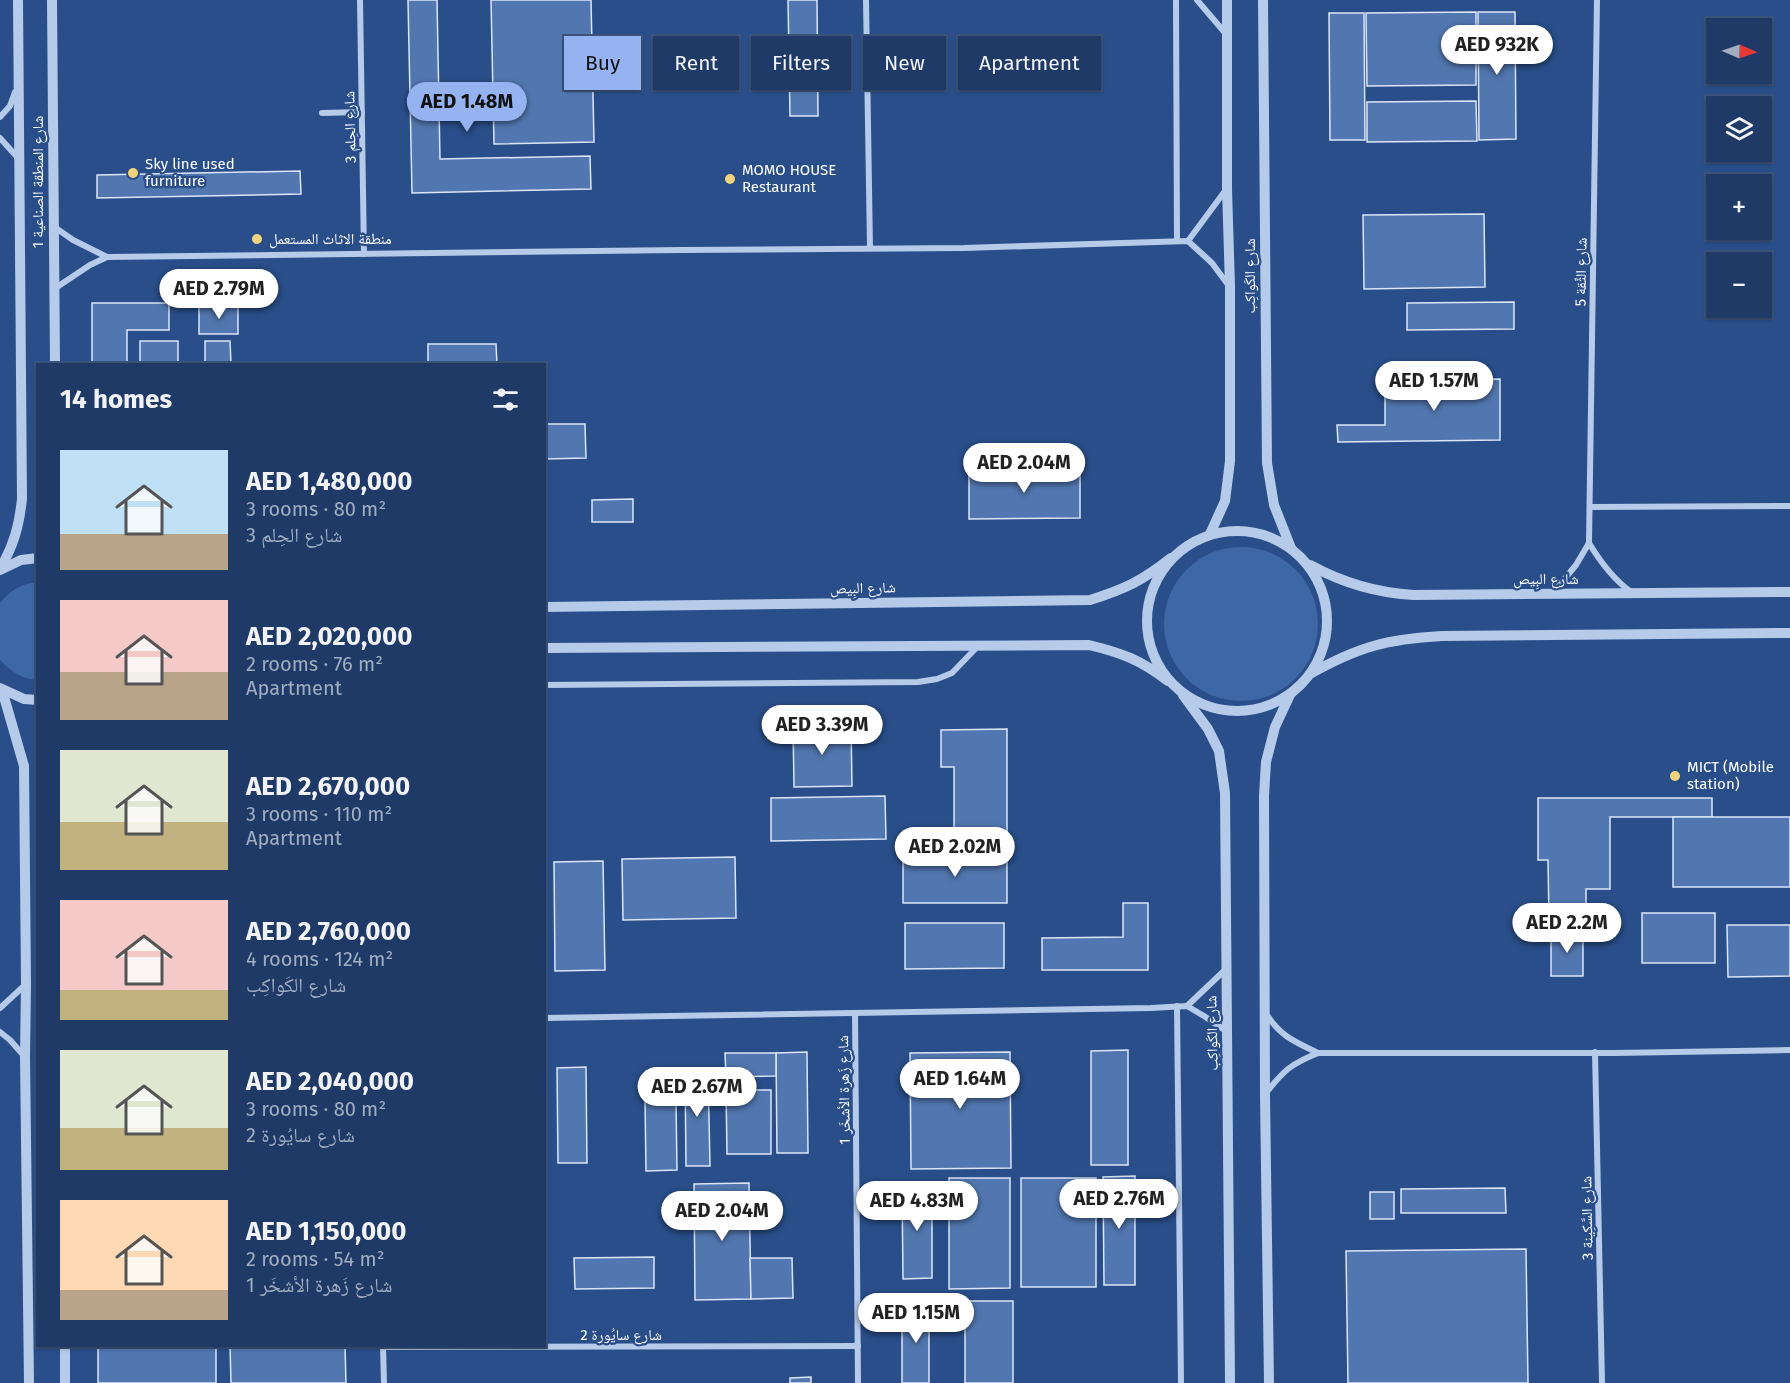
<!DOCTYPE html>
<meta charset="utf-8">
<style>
:root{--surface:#1f3a67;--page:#27416d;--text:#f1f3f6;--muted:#a1adc0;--line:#3c547b;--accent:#95b2f1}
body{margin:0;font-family:"Fira Sans","Noto Naskh Arabic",sans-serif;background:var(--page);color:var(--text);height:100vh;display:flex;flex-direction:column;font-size:22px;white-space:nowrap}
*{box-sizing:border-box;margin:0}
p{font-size:20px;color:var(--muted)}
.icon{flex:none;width:33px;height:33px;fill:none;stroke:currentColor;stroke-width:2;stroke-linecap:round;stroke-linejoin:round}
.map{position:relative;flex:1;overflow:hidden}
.panel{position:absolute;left:36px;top:363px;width:510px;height:984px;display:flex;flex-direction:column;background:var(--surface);border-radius:0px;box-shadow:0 2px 4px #0004,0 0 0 2px var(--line)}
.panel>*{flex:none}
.hud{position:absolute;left:564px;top:36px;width:570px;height:54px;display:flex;gap:12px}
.needle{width:39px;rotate:92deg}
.tools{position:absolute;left:1706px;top:18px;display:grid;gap:12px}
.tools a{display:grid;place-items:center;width:66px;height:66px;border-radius:0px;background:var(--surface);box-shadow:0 2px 4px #0004,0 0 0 2px var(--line);font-size:30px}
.price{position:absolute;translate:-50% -51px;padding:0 14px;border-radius:21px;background:#fff;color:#222;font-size:20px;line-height:39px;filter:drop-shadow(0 2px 3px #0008)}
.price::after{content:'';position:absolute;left:50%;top:36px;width:18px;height:14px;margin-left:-9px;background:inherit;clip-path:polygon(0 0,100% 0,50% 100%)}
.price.selected{background:var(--accent);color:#111}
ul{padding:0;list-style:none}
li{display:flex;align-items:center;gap:18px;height:150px;padding:0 24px}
li span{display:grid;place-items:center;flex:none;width:168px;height:120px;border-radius:0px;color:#555}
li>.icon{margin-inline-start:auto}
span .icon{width:72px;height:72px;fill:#fffc;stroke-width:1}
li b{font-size:26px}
h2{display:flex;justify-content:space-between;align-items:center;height:72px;padding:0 24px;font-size:26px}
.pill{padding:0 21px;border-radius:0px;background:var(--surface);box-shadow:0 2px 4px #0004,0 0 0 2px var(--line);font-size:21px;line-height:54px}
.pill.selected{background:var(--accent);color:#111}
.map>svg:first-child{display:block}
</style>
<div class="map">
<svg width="1790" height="1383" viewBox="0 0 1790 1383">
<rect width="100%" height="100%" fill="#294e89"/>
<g fill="#3e67a5">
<circle cx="1241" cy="624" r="77"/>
<path d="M37,582H38L37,680C21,679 11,671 0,660V603C10,590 21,584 37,582Z"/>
</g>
<g fill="#5277b0" stroke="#dae6f7" stroke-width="1.5">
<path d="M408,0H437L440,159L590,156L591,189L412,193Z"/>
<path d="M491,0H591L594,142L494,144Z"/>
<path d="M788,0H817L818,116H790Z"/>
<path d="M1476,12V85L1367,86L1366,13Z"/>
<path d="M1478,12H1515L1516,139L1479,140Z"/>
<path d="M1329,13H1364L1365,140H1330Z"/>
<path d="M1476,101L1477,141L1367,142V102Z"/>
<path d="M300,171L301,194L97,198V175Z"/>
<path d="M1484,214L1485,287L1364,289L1363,215Z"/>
<path d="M1514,302V329L1407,330V303Z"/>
<path d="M92,303H169V330H127V364H92Z"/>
<path d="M238,306V334H199V307Z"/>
<rect x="140" y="341" width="38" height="23"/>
<path d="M205,341H230L231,364H205Z"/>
<path d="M428,344H496L497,364H428Z"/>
<path d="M1500,379V440L1338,442L1337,425H1385V380Z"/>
<path d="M544,424H585L586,458L544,459Z"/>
<path d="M969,470H1080V518L969,519Z"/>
<path d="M633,499V522H592V500Z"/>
<path d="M851,725L852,786L794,787L793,726Z"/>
<path d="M1007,729V841H954V767H941V730Z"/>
<path d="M885,796L886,839L771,841V798Z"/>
<path d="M1538,798H1712V817H1610V889H1586V920H1549L1548,860H1538Z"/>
<rect x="1673" y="817" width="117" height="70"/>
<rect x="903" y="853" width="104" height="50"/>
<path d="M735,857L736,918L623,920L622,859Z"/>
<path d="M603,861L605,970L555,971L554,862Z"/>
<path d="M1123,903H1148V970H1042V938L1123,937Z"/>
<rect x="1642" y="913" width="73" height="50"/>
<path d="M905,923H1004V968L905,969Z"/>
<path d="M1727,925H1790V976L1728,977Z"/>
<path d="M1583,931V976H1551V932Z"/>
<path d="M1128,1050V1165H1091V1051Z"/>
<path d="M807,1052L808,1153H777L776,1053Z"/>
<path d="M1010,1052L1011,1168L911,1169L910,1053Z"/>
<path d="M725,1053H776V1076L726,1077Z"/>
<path d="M544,1062L547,1170H544Z"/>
<path d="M586,1067L587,1163H558L557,1068Z"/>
<path d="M685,1069H708L710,1166H686Z"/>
<path d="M726,1090H771V1154H727Z"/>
<path d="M645,1102H676L677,1170L646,1171Z"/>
<path d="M1135,1176V1285H1104L1103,1177Z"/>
<path d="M949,1178H1010V1288L949,1289Z"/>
<rect x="1021" y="1178" width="75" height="109"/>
<path d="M749,1183L751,1299L695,1300L694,1184Z"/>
<path d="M902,1187H932V1278L903,1279Z"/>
<path d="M1505,1188L1506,1213H1401V1189Z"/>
<rect x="1370" y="1192" width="24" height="27"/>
<path d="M1526,1249L1528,1383H1348L1346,1251Z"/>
<path d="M654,1257V1288L575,1289L574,1258Z"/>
<path d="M750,1258H792L793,1298L751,1299Z"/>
<rect x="965" y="1301" width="48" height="82"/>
<rect x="902" y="1304" width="27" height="79"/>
<rect x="98" y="1346" width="118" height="37"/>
<path d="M230,1346H345L346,1383H231Z"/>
<path d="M811,1377V1383H790V1378Z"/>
</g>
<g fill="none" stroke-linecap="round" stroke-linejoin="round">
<g stroke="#b6cae9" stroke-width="6">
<path d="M360,0L364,254"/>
<path d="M866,0L870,248"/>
<path d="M1176,0L1177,241"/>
<path d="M1197,0L1226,34"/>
<path d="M322,113L362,112"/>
<path d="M0,117L10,106L15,92"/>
<path d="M0,138L18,158"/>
<path d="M53,226L73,240L107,257L681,250L964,248L1188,241L1212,263L1229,286"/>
<path d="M1188,241L1225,191"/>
<path d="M54,289L90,265L107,257"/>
<path d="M1590,507L1790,506"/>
<path d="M1589,543C1601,563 1613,579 1631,592"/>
<path d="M1553,593L1576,565L1589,543L1597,0"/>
<path d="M544,685L918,682L937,679L952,673L978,646"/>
<path d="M1177,1006L1181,1383"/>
<path d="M1187,1006L1226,969"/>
<path d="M0,1008L26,984"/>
<path d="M855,1013L858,1383"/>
<path d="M1267,1015C1281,1037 1296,1042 1318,1053"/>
<path d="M544,1018L1151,1008L1187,1006L1204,1016L1226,1031"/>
<path d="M0,1032L10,1040L25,1057"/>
<path d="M1595,1052L1602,1383"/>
<path d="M1266,1093C1284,1070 1291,1064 1318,1053H1615L1790,1050"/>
<path d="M383,1346L384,1383"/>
<path d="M383,1347L858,1346"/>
</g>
<g stroke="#b6cae9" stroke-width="10">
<path d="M52,0L55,364"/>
<path d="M1263,0L1267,463L1274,505L1291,548"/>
<circle cx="1237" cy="621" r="90"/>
<path d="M1210,534L1225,501L1230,461V286L1227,189V0"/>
<path d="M1310,565C1343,583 1376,593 1414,595L1790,592"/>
<path d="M0,569C14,545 19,526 22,499L18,0"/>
<path d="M0,570L21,560L38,558"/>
<path d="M544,607L1090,600C1125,589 1142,581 1171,558"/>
<path d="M544,648L1089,645C1122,653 1141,660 1168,681"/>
<path d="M1310,674C1358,647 1387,639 1442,636L1790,633"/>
<path d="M0,688L24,699L38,700"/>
<path d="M2,690L24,766L26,984L25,1057L29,1383"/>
<path d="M1183,695L1208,729L1219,751L1225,793L1230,1383"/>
<path d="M65,1346V1383"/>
<path d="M1269,1383L1265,1095L1264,796L1266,762L1275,727L1290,695"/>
</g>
</g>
<g fill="#f0d47d" stroke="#294e89" stroke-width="2">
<circle cx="133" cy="173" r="6"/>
<circle cx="730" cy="179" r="6"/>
<circle cx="257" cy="239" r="6"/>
<circle cx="1675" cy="776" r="6"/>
</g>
<g text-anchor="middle" stroke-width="4.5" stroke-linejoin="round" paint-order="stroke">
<g font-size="15" fill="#fff" stroke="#294e89">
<text transform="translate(350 127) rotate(-91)" y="5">شارع الحِلم 3</text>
<text transform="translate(38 182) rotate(-90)" y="5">شارع المنطقة الصناعية 1</text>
<text transform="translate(1581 272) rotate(-89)" y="5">شارع الثِّقة 5</text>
<text transform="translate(1250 276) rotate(-90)" y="5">شارع الكَواكِب</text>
<text x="1546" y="584">شارع البِيص</text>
<text transform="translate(863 588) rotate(-1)" y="5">شارع البِيص</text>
<text transform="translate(1212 1033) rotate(-91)" y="5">شارع الكَواكِب</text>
<text transform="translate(844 1090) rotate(-91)" y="5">شارع زَهرة الأشخَر 1</text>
<text transform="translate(1587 1218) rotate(-91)" y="5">شارع السَّكِينة 3</text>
<text x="621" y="1340">شارع سايُورة 2</text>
</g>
<g font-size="15" fill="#fff" stroke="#294e89" text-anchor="start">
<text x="145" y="169">Sky line used<tspan x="145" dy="17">furniture</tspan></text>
<text x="742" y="175">MOMO HOUSE<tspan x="742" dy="17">Restaurant</tspan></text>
<text x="269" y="244">منطقة الاثاث المستعمل</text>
<text x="1687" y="772">MICT (Mobile<tspan x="1687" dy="17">station)</tspan></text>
</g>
</g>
</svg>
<div class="tools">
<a><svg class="needle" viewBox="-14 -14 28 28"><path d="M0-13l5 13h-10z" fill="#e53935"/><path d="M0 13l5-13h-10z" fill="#a1adc0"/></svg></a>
<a><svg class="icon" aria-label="layers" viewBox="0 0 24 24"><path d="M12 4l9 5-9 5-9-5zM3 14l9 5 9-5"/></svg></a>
<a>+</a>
<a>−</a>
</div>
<b class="price" style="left:1497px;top:76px">AED 932K</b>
<b class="price selected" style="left:467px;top:133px">AED 1.48M</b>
<b class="price" style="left:219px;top:320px">AED 2.79M</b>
<b class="price" style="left:1434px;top:412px">AED 1.57M</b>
<b class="price" style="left:1024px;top:494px">AED 2.04M</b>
<b class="price" style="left:822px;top:756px">AED 3.39M</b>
<b class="price" style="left:955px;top:878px">AED 2.02M</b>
<b class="price" style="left:1567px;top:954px">AED 2.2M</b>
<b class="price" style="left:960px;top:1110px">AED 1.64M</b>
<b class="price" style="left:697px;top:1118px">AED 2.67M</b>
<b class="price" style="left:1119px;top:1230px">AED 2.76M</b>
<b class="price" style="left:917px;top:1232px">AED 4.83M</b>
<b class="price" style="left:722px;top:1242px">AED 2.04M</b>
<b class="price" style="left:916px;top:1344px">AED 1.15M</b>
<div class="hud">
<a class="pill selected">Buy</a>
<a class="pill">Rent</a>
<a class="pill">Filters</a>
<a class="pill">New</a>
<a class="pill">Apartment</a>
</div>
<section class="panel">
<h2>14 homes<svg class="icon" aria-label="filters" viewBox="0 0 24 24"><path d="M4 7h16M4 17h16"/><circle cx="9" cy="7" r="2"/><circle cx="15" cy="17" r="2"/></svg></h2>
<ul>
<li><span style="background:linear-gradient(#bfe0f5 70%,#b9a48a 0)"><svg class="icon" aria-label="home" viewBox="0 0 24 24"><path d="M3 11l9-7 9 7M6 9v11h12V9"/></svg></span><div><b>AED 1,480,000</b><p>3 rooms · 80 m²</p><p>شارع الحِلم 3</p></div></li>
<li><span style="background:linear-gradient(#f6c9c9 60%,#b9a48a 0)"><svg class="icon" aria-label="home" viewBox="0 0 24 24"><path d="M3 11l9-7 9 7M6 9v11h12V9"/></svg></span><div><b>AED 2,020,000</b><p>2 rooms · 76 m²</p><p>Apartment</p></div></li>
<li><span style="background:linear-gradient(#dfe7d0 60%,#c2b280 0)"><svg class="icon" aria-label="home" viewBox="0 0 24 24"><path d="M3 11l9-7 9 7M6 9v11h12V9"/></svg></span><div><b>AED 2,670,000</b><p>3 rooms · 110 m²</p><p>Apartment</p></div></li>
<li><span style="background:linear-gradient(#f6c9c9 75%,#c2b280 0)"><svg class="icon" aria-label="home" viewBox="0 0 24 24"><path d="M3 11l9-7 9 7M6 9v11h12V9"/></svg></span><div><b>AED 2,760,000</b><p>4 rooms · 124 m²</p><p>شارع الكَواكِب</p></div></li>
<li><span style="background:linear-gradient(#dfe7d0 65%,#c2b280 0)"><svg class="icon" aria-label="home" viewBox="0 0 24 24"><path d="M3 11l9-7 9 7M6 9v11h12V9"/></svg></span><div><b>AED 2,040,000</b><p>3 rooms · 80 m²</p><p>شارع سايُورة 2</p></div></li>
<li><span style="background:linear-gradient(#ffd9b3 75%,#b9a48a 0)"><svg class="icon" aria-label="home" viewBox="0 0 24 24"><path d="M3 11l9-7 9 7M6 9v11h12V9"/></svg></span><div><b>AED 1,150,000</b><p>2 rooms · 54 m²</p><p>شارع زَهرة الأشخَر 1</p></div></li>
</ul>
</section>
</div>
